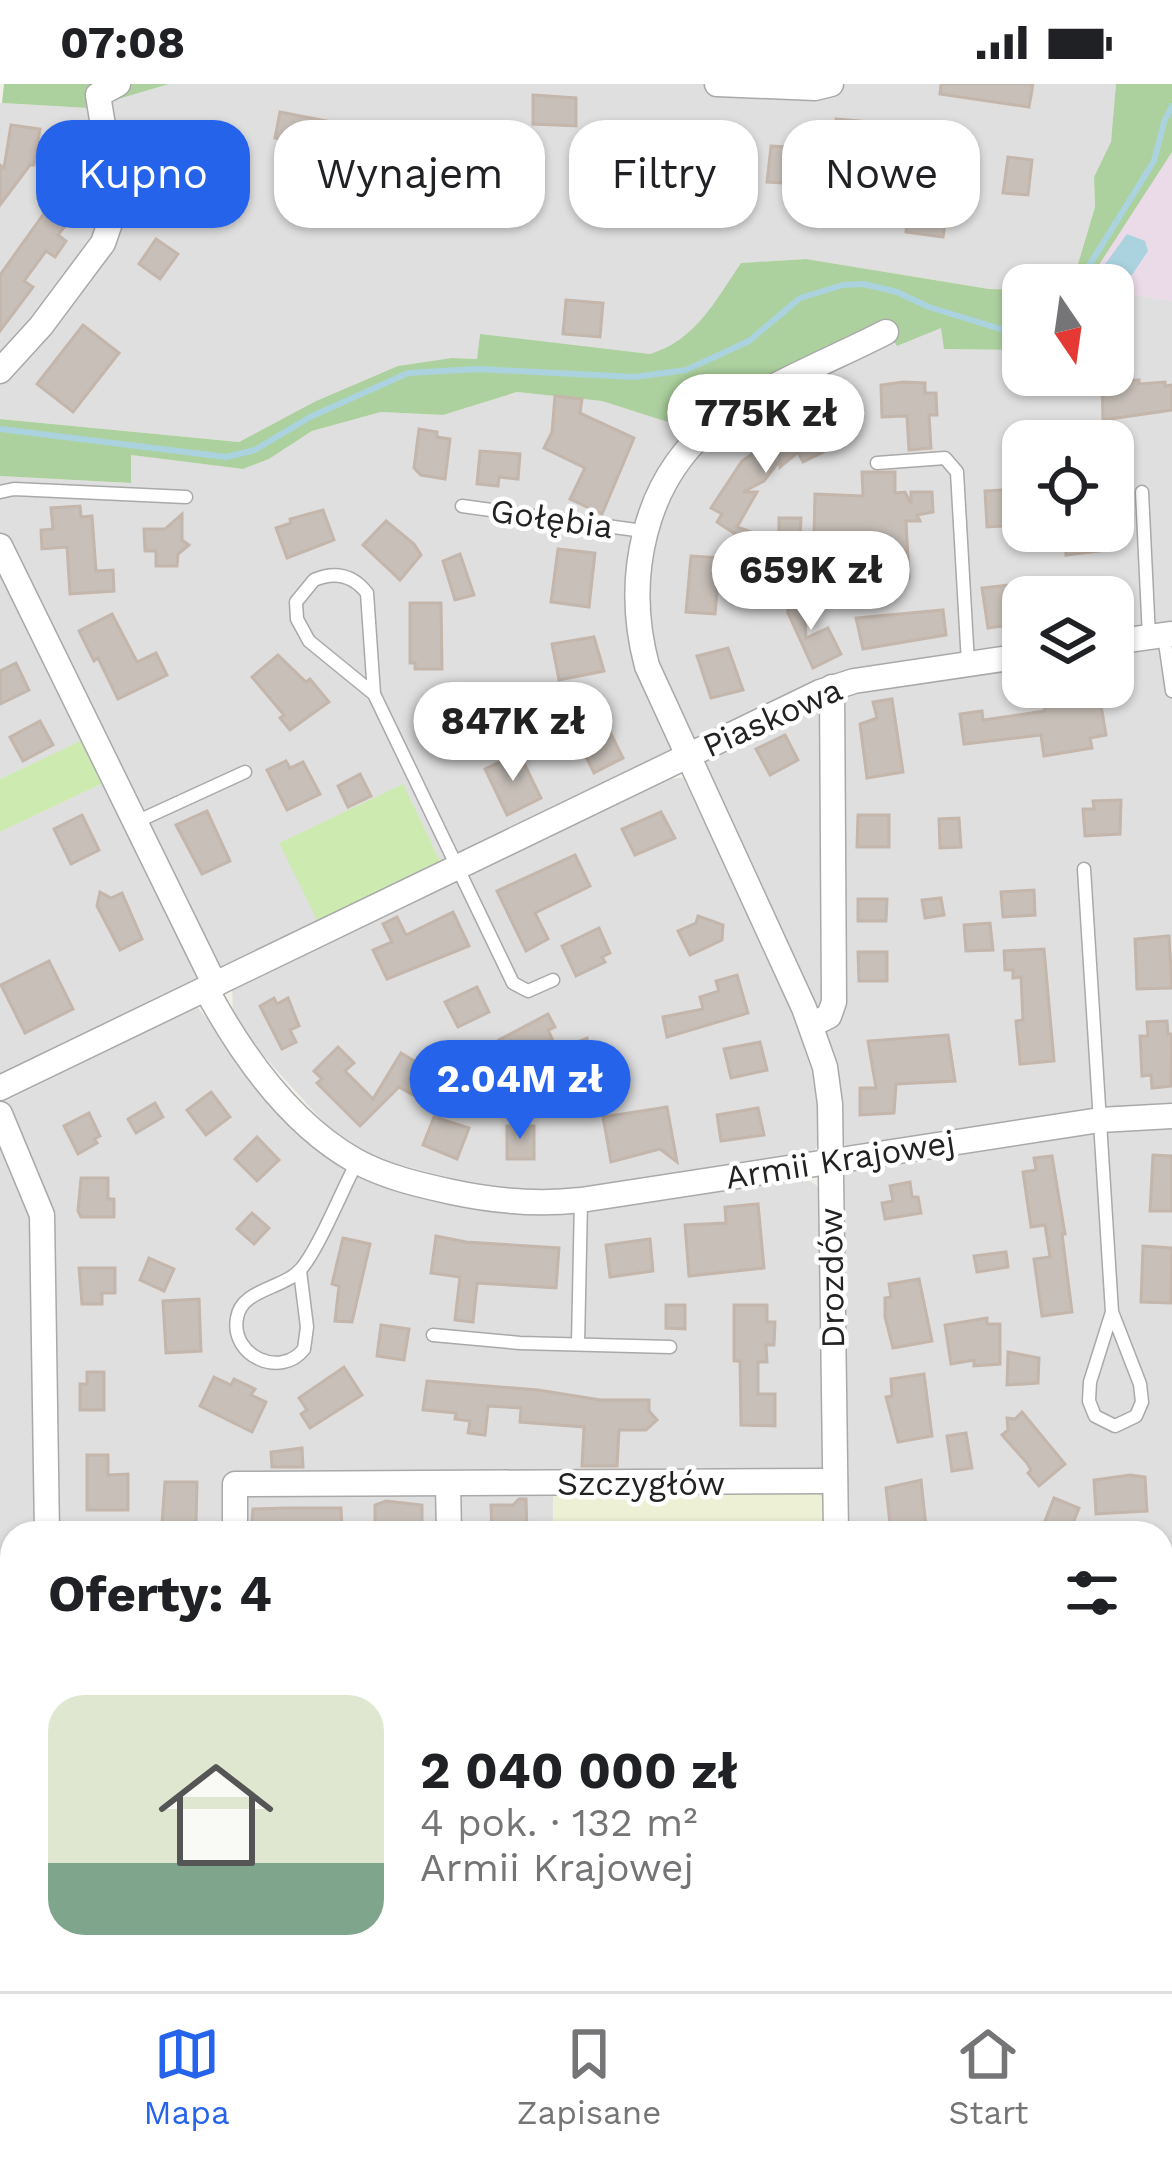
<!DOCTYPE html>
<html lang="pl">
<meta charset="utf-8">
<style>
:root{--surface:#fff;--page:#f2f2f2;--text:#202124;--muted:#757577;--line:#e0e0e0;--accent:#2563eb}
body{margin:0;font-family:"Work Sans",sans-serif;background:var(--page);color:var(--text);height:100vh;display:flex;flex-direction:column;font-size:45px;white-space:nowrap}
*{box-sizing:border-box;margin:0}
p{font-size:39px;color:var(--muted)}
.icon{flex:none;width:66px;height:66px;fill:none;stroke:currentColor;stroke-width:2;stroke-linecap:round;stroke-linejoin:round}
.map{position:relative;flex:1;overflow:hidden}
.details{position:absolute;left:0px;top:1437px;width:1173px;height:471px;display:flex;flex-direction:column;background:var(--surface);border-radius:36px 36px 0 0;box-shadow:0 3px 9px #0004}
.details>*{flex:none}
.banner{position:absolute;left:36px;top:36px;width:1101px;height:108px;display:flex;gap:24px}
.needle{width:78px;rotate:167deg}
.buttons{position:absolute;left:1002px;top:180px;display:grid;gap:24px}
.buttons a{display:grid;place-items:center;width:132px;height:132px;border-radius:24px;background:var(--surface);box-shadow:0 3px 9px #0004;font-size:60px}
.price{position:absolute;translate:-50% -102px;padding:0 27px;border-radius:42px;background:#fff;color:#222;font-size:39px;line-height:78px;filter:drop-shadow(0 3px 6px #0008)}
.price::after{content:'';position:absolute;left:50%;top:72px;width:36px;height:27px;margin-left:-18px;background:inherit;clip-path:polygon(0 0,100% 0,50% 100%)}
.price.selected{background:var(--accent);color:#fff}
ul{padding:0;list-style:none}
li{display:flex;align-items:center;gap:36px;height:300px;padding:0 48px}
li span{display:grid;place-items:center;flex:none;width:336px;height:240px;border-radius:36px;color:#555}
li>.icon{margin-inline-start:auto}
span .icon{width:144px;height:144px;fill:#fffc;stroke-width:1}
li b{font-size:51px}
h2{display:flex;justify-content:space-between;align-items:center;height:144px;padding:0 48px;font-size:51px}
.chip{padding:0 42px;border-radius:36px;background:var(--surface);box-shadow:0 3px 9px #0004;font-size:42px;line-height:108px}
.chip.selected{background:var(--accent);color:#fff}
.status{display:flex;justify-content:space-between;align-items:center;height:84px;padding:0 60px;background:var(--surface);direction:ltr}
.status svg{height:33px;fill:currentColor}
.menu{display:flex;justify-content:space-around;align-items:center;height:168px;border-top:3px solid var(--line);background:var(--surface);font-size:33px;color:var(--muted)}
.menu a{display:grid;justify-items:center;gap:6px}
.menu .selected{color:var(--accent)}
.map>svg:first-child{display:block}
</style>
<div class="status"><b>07:08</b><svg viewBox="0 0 49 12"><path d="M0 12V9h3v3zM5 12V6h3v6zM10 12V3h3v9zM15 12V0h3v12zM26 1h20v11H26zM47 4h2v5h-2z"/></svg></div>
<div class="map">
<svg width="1172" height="1907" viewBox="0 0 1172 1907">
<rect width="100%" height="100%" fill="#f2efe9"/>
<g fill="#e0dfdf" fill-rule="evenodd">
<path d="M169,0H1116L1111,59L1094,93L1095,123L1078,180L1067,193L1054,201H1023L1019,206L989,205L806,175L742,179L694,248L672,263L650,270L480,251L477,275L452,274L314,318L239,358L0,335V19L88,24Z"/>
<path d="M1113,207L1172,217V541L1113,550V513H1023V564L829,593L442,781L402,700L320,842L0,994V748L104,698L85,656L0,695V392L130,399L131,371L243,385L269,375L312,347L381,328L443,331L517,308L602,317L668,337L682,327L886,241L942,244L945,265L1023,266V291H1113ZM1023,357H1113V447H1023Z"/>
<path d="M1172,560V1023L850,1063L844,1060L703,675L839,609L1023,582V603H1113V569Z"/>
<path d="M683,694L804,948L818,995L819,1059L812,1070L571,1110L486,1103L381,1076L338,1054L252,959L233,925L232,906L662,695Z"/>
<path d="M197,923L315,1061L364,1095L441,1116L525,1130L571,1129L804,1092L821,1105L824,1415L553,1409V1449H12V1851L0,1859V1020Z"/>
<path d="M1133,1041H1172V1485L1161,1487V1449H844L838,1096L855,1082Z"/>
<path d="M1172,1731V1889H1161V1735Z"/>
<path d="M149,1896H741V1907H146Z"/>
</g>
<path fill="#ebdbe8" d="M1172,68V217L1113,207V201H1086Z"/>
<g fill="#eef0d5">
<path d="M815,1407L824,1415L825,1449H554L553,1408Z"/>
<rect x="741" y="1896" width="92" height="11"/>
</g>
<g fill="#cdebb0">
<path d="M85,655L105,698L0,748V695Z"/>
<path d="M403,700L442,781L320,842L279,759Z"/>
<path d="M1172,1485V1731L1161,1735V1487Z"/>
<path d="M12,1851V1896H149L136,1907H0V1859Z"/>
</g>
<g fill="#add19e">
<path d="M4,0H169L88,24L2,19Z"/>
<path d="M1116,0H1172V68L1086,201H1052L1067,193L1078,180L1095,123L1094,93L1111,58Z"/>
<path d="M806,175L989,205L1023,206V266L944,265L941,244L897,262L885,242L694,339L682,327L668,338L602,317L517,308L443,331L381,328L312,347L269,375L243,385L131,371V399L0,392V335L239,358L314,318L398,282L452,274L477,275L480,250L650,270C696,256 715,217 741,179Z"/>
</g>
<path fill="#aad3df" d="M1127,150L1145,157L1148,167L1132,191L1106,189L1103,183Z"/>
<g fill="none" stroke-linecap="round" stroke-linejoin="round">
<g stroke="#aad3df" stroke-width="6">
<path d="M1077,201L1154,77L1164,38L1172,22"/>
<path d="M0,345L226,373L255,366L310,333L408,289L478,285L634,293L686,286L749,257L800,214L843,201L864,200L897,208L929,223L1023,252"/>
<path d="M1161,1728L1172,1724"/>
<path d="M119,1907L131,1896"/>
</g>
</g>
<g fill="#c7bfb8" stroke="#c4b6ab" stroke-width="3">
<path d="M941,0H1033L1029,23L940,10Z"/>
<path d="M533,11L576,14V42L533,40Z"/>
<path d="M280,28L347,41L341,81L295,72L297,57L275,54Z"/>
<path d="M836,35L861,37L857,76L833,74Z"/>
<path d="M11,41L40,45L34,81H30L0,121V81L4,84Z"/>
<path d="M405,47L430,49L428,76L402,74Z"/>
<path d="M656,50L731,55L730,74L708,73L707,88L655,85Z"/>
<path d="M771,62L803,64L801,100L767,98Z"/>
<path d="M167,68L174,96L168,98L174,131L156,132L140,74Z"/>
<path d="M1008,73L1032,76L1028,111L1003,109Z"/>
<path d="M467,92L488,94L486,127L465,125Z"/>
<path d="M45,128L65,142L58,151L66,157L55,173L46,167L24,197L33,203L0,247V191Z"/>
<path d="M908,129L946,133L943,153L906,148Z"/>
<path d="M156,155L178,170L160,195L139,180Z"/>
<path d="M566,216L603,219L600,253L563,250Z"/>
<path d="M83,241L119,269L73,328L37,300Z"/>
<path d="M1139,296V300L1165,298V302L1172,301V326L1103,336L1102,299Z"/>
<path d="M903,298L925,299V309H936L937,331H929L931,364L909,366L907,332L882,333L881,301Z"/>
<path d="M555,312L582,315L580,329L634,354L602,430L570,415L585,384L544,364L552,348Z"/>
<path d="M796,330L813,333L829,365L803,378L798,368L780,383V376L764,397L743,408H757L737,443L778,457L772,474L717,438L722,430L711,424L742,377L789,344Z"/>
<path d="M419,345L437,348V353L450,355L445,395L421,391L414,384Z"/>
<path d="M480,367L520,370L518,395L499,393L498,402L477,400Z"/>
<path d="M862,388H895V409L905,408L911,420V408H932L933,428L917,431L920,437H906L909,494L871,496L868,451L814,450L815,410L863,412Z"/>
<path d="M1023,405V441L987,443L985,407Z"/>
<path d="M80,422L81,433L92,432L96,487L113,486L114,507L70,510L67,463L42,465L41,446L53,445L51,424Z"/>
<path d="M323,426L334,456L287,474L276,444L291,439L290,435Z"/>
<path d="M182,430V456L189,461L178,470L177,482H156V467H145L144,445H165Z"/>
<path d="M779,434H801L800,454H779Z"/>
<path d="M386,437L414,460L421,471L400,496L363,461Z"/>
<path d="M1065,447H1099V467L1066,471Z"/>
<path d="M558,465L595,469L589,523L551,518Z"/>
<path d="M460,470L474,511L455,516L443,477Z"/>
<path d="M691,472L720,474L715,530L686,528Z"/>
<path d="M1055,496L1056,513H1023V539L988,544L982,504Z"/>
<path d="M787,506L803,508L806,554L828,544L841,570L813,584L788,529Z"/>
<path d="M410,519H441L442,585H415V579H410Z"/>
<path d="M943,526L946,551L863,565L856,534Z"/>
<path d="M112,530L137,578L156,569L167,591L118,615L98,574L94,577L79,547Z"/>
<path d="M594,553L604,587L559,596L552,560Z"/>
<path d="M728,564L743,606L711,614L697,572Z"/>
<path d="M278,571L306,598L310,595L329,618L290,646L280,634L284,631L252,593Z"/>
<path d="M16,579L29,606L0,620V587Z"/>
<path d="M1041,603H1098L1106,651L1090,654L1092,664L1044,672L1041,651L964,660L960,630L982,627L983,636L1045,627Z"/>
<path d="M546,606L551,631L535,635L530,610Z"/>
<path d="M892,615L903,688L867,694L860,640L877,634L873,618Z"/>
<path d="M40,637L53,661L23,677L10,653Z"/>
<path d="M609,646L623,674L594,689L580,660Z"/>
<path d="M785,651L798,676L770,691L756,665Z"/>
<path d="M519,669L541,714L507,731L485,685Z"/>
<path d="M286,677L290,684L303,678L320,710L287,726L267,686Z"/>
<path d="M360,690L371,712L348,723L338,702Z"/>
<path d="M1121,716L1120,750L1085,752L1083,725H1094L1093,717Z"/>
<path d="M207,727L230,777L202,790L176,741Z"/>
<path d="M661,728L675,754L635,771L622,745Z"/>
<path d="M82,731L99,766L71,780L54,745Z"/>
<path d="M858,731H889V763H857Z"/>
<path d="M959,734L961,763L940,764L939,735Z"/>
<path d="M575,771L590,802L535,829L548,855L526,867L497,807Z"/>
<path d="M1034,806L1035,831L1003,833L1001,808Z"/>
<path d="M100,808L111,814L122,809L142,855L120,866L97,822Z"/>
<path d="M941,814L944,831L925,834L922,816Z"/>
<path d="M858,815H887L886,837H858Z"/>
<path d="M453,828L469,862L387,895L373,866L392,858L383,840L397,833L406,851Z"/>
<path d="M698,832L723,841L722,856L690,871L678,847L696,839Z"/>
<path d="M990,839L993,866L966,867L964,841Z"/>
<path d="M599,844L610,869L602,873L605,878L576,892L562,862Z"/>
<path d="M1169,852L1172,904L1137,905L1135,855Z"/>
<path d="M1044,865L1054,977L1020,980L1016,937L1023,936L1021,893L1013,894V886H1005L1004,867Z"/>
<path d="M858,868H887V897H859Z"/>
<path d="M49,877L73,925L25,949L1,901Z"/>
<path d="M737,891L748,929L667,953L663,933L703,925L700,913L719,907L716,897Z"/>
<path d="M477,903L489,928L458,943L445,918Z"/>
<path d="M274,914L277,920L288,914L299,942L290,946L296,958L282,965L260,922Z"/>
<path d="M548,930L555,943L548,946L555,961L524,978L517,964L506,970L499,956Z"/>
<path d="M1167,937L1168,950H1172L1171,1002L1152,1004L1151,991L1142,992L1140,952H1148L1147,938Z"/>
<path d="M948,951L955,997L896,1000L894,1029L860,1031V1004H876L868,957Z"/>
<path d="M587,954L591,979L565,983L558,966Z"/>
<path d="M760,958L767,986L731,994L724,965Z"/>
<path d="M338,963L354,979L345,987L373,1015L401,969L429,986L413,1011L399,1003L360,1042L317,999L322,995L314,987Z"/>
<path d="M601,995L604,1018L584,1020L581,998Z"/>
<path d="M211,1008L230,1033L206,1051L187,1026Z"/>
<path d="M155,1019L163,1033L136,1049L128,1035Z"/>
<path d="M667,1023L677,1078L660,1065L611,1078L603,1033Z"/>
<path d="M758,1024L764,1051L721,1057L717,1031Z"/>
<path d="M89,1029L100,1052L94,1055L97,1059L78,1070L64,1042Z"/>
<path d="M434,1033L469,1044L457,1075L423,1061Z"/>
<rect x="507" y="1042" width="27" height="33"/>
<path d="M257,1053L279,1076L257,1097L235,1075Z"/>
<path d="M1153,1071L1172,1072V1127H1150Z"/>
<path d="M1052,1072L1065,1150H1062L1072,1228L1042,1232L1034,1175L1050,1173L1045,1141L1031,1143L1023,1088L1036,1086L1034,1074Z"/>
<path d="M81,1094H108V1115H114V1133H81L78,1127Z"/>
<path d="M910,1098L912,1113H918L921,1129L885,1135L882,1119L893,1117L890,1102Z"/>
<path d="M758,1120L764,1184L689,1192L685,1141L726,1139L725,1123Z"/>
<path d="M252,1129L269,1144L254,1160L237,1145Z"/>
<path d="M436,1152L466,1158L559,1164L556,1204L477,1199L473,1238L455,1236L460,1193L431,1189Z"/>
<path d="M343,1154L370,1160L352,1238L335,1237L339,1202L332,1200Z"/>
<path d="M650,1155L653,1187L610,1193L606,1161Z"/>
<path d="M1143,1162L1172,1164L1171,1219L1141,1218Z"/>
<path d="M1006,1168L1008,1183L977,1188L974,1172Z"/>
<path d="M149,1174L174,1185L164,1207L140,1196Z"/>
<path d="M79,1184H115V1209H102V1220H82Z"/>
<path d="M919,1195L932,1257L893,1264L885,1233V1214L891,1213L889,1200Z"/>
<path d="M199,1215L201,1267L166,1269L163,1217Z"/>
<path d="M666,1221H685V1245L666,1244Z"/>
<path d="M734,1221H767V1238H775L774,1261H766L767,1278H758V1310H775V1342L741,1341L740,1277H734Z"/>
<path d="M987,1234V1240H1000V1280L974,1282V1276L951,1280L945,1241Z"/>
<path d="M381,1241L409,1245L404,1276L377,1272Z"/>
<path d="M1008,1268L1039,1274L1038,1299L1007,1301Z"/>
<path d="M344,1283L362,1311L310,1344L301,1330L307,1326L299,1314Z"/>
<path d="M87,1288H104V1326H80V1300H87Z"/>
<path d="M924,1290L932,1352L898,1358L886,1313L892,1312L891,1295Z"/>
<path d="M214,1293L231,1301L234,1295L255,1305L251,1311L266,1318L252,1348L200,1322Z"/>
<path d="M427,1297L538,1306L601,1316H649V1327L657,1336L646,1346H619L617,1382H582L584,1343L520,1338L521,1324L488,1322L485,1351L468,1349L470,1337L455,1335L456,1329L423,1326Z"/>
<path d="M1022,1328L1065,1380L1039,1402L1028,1389L1031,1386L1027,1379L1002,1351L1008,1346L1007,1334L1015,1335Z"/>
<path d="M966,1349L972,1384L952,1387L947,1352Z"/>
<path d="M302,1364L303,1383H272L271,1368Z"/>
<path d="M87,1371H108V1391L128,1390V1426H87Z"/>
<path d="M1130,1391L1145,1393L1147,1427L1096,1430L1094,1396Z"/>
<path d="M921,1396L926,1443L891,1449L886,1404Z"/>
<path d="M165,1398H197L196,1439H162Z"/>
<path d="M1054,1414L1079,1424L1069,1449L1045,1437Z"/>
<path d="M519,1415H526L527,1449H492L491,1421H513Z"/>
<path d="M386,1417L422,1421V1449H375V1421Z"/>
<path d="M285,1424H341L342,1449H251L253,1425Z"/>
</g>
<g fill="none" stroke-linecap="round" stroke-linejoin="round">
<g stroke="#a9a9a9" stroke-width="15">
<g id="service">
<path d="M877,379L945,374L957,388L968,579"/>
<path d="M0,408L14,405L186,413"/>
<path d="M1142,408L1149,553"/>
<path d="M462,422L643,447"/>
<path d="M1164,552L1172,607"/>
<path d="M374,610L367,509C353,491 335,487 314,496L296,518L297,535L309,557L374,610L513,899L528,907L553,896"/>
<path d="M136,738L245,688"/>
<path d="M1084,785L1112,1228L1140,1300L1142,1318L1136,1332L1115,1342L1095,1332L1089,1317L1090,1298L1112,1228"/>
<path d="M300,1187L307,1243L304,1265C281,1295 230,1272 237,1234C241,1205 284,1205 301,1185C318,1166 343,1104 357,1078"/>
<path d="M433,1251L520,1259L670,1263"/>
<path d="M578,1260L581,1116"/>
</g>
</g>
<g stroke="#a9a9a9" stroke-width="27">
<g id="minor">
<path d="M717,0L815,4L831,0"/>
<path d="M0,287L41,242L103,159L111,136L113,103L98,11L118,0"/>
<path d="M0,462L215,901"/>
<path d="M1113,558L1172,550"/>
<path d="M206,905C241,970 290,1040 356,1077C385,1093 420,1101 452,1108C494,1117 538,1121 581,1116L1100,1036L1172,1032"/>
<path d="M811,941L829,932L834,918L832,603"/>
<path d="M0,1004L820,608L854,597L1023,572"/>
<path d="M0,1030L42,1131L47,1449"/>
<path d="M448,1400L449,1449"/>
<path d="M235,1449V1400L835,1397"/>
<path d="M836,1449L830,1020L825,983L804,924L647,582C624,496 642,397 715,339C757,305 836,274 886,248"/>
<path d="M0,1601L12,1594"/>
<path d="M843,1899H1172"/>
</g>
</g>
<use href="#service" stroke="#fff" stroke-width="12"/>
<use href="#minor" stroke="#fff" stroke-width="24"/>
</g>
<g text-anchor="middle" stroke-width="9" stroke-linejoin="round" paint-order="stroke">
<g font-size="33" fill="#222" stroke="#fff">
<text transform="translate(552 434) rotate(8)" y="12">Gołębia</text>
<text transform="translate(772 633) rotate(-24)" y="12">Piaskowa</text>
<text transform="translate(840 1075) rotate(-9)" y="12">Armii Krajowej</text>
<text transform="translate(831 1194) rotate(-91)" y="12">Drozdów</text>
<text x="641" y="1411">Szczygłów</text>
</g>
</g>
</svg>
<div class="buttons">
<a><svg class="needle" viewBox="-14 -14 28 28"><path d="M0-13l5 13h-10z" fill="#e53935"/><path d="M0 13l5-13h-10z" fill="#757577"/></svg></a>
<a><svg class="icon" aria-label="locate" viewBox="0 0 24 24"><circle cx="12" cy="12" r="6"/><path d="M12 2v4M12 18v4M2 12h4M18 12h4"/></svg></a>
<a><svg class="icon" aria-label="layers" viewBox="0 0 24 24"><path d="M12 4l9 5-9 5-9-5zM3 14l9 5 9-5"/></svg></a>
</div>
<b class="price" style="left:766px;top:392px">775K zł</b>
<b class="price" style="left:811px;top:549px">659K zł</b>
<b class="price" style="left:513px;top:700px">847K zł</b>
<b class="price selected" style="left:520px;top:1058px">2.04M zł</b>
<div class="banner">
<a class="chip selected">Kupno</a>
<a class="chip">Wynajem</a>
<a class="chip">Filtry</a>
<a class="chip">Nowe</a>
</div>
<section class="details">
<h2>Oferty: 4<svg class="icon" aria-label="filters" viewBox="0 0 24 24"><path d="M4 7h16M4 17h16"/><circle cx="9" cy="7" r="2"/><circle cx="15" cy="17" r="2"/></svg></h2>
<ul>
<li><span style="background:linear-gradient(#dfe7d0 70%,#7fa58c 0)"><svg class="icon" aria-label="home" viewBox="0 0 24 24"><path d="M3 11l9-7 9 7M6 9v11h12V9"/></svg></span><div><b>2 040 000 zł</b><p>4 pok. · 132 m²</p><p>Armii Krajowej</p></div></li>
</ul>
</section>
</div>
<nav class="menu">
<a class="selected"><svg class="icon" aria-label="map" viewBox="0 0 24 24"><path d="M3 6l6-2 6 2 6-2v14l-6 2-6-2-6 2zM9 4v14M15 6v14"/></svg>Mapa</a>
<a><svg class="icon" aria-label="saved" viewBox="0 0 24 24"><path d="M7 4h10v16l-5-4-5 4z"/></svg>Zapisane</a>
<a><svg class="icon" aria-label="home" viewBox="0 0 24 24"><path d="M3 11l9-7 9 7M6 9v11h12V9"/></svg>Start</a>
</nav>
